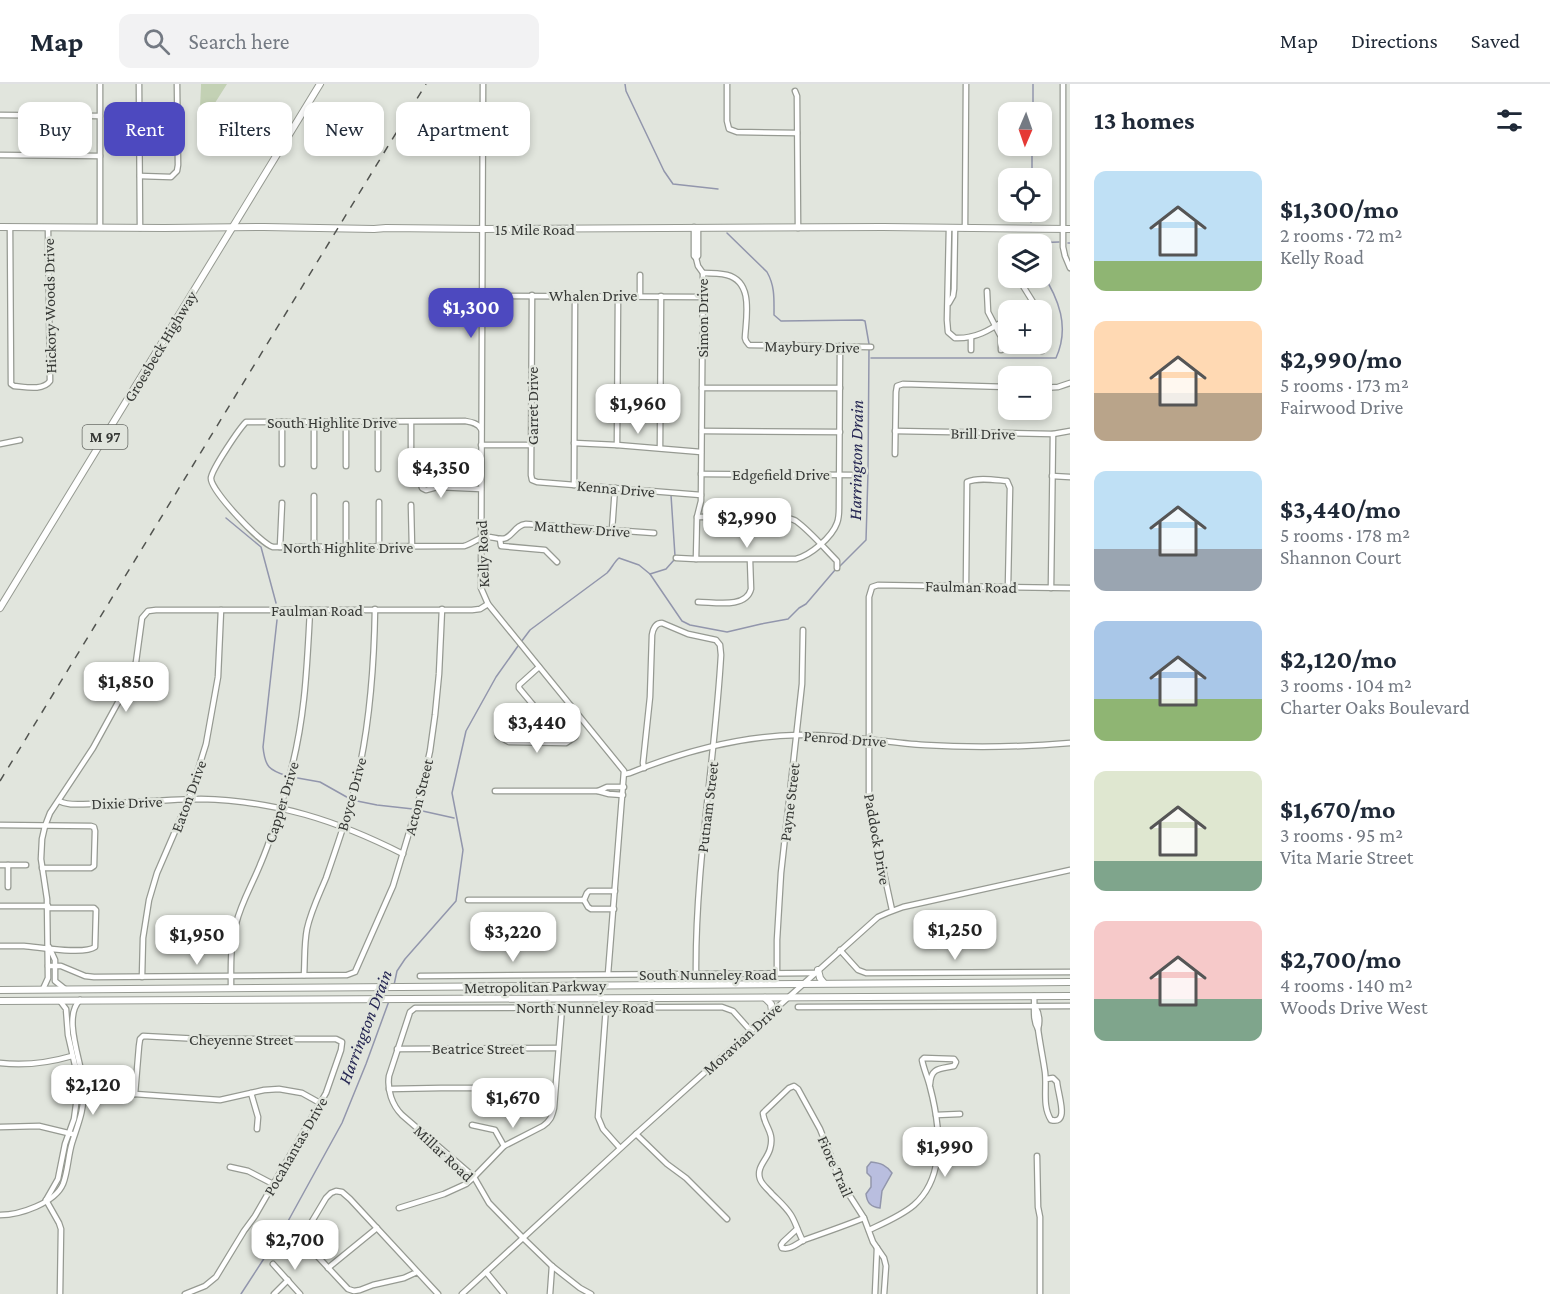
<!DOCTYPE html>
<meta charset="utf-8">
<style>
:root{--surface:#fff;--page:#f2f2f3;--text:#1f2937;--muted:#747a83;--line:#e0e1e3;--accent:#4d49bf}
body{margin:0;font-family:"Crimson Pro",serif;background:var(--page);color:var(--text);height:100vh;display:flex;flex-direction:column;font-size:22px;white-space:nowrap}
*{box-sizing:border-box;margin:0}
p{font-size:20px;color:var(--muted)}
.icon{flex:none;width:33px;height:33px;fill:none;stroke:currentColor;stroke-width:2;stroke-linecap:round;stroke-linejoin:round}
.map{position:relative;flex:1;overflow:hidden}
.sheet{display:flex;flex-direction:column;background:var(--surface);width:480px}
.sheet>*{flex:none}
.guide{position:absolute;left:18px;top:18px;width:570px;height:54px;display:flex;gap:12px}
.needle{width:39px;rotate:182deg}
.fabs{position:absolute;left:998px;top:18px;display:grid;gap:12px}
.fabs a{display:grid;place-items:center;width:54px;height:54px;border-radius:12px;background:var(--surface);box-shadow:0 3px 9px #0003;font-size:30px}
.price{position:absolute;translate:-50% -51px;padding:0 14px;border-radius:12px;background:#fff;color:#222;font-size:20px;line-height:39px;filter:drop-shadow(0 2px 3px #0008)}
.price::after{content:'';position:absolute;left:50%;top:36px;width:18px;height:14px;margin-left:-9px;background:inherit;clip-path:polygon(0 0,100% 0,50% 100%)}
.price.on{background:var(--accent);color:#fff}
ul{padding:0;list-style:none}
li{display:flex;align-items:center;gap:18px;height:150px;padding:0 24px}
li span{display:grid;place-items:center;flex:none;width:168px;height:120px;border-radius:12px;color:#555}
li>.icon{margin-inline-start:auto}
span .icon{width:72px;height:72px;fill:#fffc;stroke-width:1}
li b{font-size:26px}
h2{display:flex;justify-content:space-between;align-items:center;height:72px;padding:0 24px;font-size:26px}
.pill{padding:0 21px;border-radius:12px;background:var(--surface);box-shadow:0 3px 9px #0003;font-size:21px;line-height:54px}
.pill.on{background:var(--accent);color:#fff}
header{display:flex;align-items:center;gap:36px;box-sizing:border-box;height:84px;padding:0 30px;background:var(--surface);border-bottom:2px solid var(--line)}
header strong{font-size:28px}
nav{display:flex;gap:33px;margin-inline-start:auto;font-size:21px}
.search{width:420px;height:54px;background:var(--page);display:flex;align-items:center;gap:15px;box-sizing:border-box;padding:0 21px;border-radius:12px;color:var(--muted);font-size:22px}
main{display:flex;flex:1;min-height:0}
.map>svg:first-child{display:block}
</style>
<header>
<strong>Map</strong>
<div class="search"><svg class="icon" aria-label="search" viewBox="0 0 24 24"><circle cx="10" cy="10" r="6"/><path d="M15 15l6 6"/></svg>Search here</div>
<nav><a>Map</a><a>Directions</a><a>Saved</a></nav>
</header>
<main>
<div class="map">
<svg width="1070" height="1210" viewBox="0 0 1070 1210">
<rect width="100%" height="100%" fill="#e1e5dd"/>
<path fill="#c3d1b4" d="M201,0H227L199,44L201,3Z"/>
<path fill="#b9bedf" stroke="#9296ac" stroke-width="1.5" d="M871,1078C881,1079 886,1081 892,1089L882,1107L880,1124C871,1123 867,1119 866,1110L871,1103V1093L867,1089V1083Z"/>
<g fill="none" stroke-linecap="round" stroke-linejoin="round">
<g stroke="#9296ac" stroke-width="1.5">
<path d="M625,0L626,7L664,87L673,100L718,105"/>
<path d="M1033,28V0"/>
<path d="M1032,94V62"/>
<path d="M1031,138V128"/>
<path d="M727,149L767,188C775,202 774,215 774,231L781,237L862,236L865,237L869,260"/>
<path d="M1068,159H1070"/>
<path d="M1031,160V159L1059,158"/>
<path d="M871,274H1056C1070,243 1059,215 1041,187"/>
<path d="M671,411L675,472"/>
<path d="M226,434L261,463L276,519"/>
<path d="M839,483L866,456L868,389L869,265"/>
<path d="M650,490L666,485L674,476"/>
<path d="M277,536L263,663C265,683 269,686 287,692"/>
<path d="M521,558L530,546L607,489C612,484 614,478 619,474L639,481L650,490L682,537L690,541L727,548L761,540L788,535L799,524L806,520L835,486"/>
<path d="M292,693L320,698L352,716L377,721L413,725"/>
<path d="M418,726L454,734"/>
<path d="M394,901L397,887L405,875L456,817L463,766L452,709L466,647L496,593L518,562"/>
<path d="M241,1210L287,1139L342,1039L366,980L389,917"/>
</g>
<g stroke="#969a92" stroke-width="7">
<g id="minor">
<path d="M100,0V143"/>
<path d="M139,0L140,144"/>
<path d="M483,0L481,504L488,520L624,687L608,890"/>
<path d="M727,0V37L729,45L737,48L797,49"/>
<path d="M1063,0V163L1065,172L1070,184"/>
<path d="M795,7L797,12L798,144"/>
<path d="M0,31L100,32"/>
<path d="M0,71L100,72"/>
<path d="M140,92L171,93L177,87L178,81L177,0"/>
<path d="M10,143L11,300L14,302C26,303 43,307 50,297L48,144"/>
<path d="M694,143V172L696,174L698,172V144"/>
<path d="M949,144L947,236L948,248L955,254C977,255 991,245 1008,234"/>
<path d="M965,144L966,0"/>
<path d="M696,174L698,182L703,189L701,417L697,433L696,475"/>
<path d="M703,189C711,189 719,189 727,191C754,198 746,233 745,254L746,257L749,261L871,263"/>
<path d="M640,191V212"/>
<path d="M1023,202L1038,226"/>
<path d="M987,207L988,228L1001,253V266"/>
<path d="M532,211L531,391L532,396L537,398L701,411"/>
<path d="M482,212L703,213"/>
<path d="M949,219L953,212L954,205L955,144"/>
<path d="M1041,232L1042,239V267"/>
<path d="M971,266V253"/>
<path d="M702,304H840"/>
<path d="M1041,304L1058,303L1070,299"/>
<path d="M481,345C478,339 471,338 465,337L246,338C239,345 212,385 211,394C210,406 261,460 273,463L464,462C472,460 479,453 486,453C493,452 499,457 506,454C514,450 516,441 526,440L654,449"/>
<path d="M702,347L840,348"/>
<path d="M895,347L1053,350L1070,347"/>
<path d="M574,359L617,361L701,368"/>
<path d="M0,360L20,356"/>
<path d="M481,361H531"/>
<path d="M617,361L618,211"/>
<path d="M660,364L661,212"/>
<path d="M895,370L896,308L897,302L903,300L1008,303"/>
<path d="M411,376V338"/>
<path d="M282,380V338"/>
<path d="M314,382V338"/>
<path d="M346,382V338"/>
<path d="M378,385V338"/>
<path d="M701,390L861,391"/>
<path d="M1052,392L1070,393"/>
<path d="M574,401L575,212"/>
<path d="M481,405L437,403L426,406L422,404L421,400L423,396L427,394L439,397H481"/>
<path d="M379,418V462"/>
<path d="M411,421L412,463"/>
<path d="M697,433C716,433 782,428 796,437C810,447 825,465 837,477V484"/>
<path d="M612,446L615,404"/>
<path d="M500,455L501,462L545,466L557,478"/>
<path d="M280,463L282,419"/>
<path d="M346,463V420"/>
<path d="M314,464V412"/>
<path d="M676,474L696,475H796C811,471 832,453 837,439C839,434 839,429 839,424L840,262"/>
<path d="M966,502L967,401V398C978,393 995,396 1007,397L1010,404L1008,503"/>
<path d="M1051,504L1053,350"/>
<path d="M698,518C714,518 746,525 751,505L750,476"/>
<path d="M539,583L519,601V604L544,634L547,643L548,658"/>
<path d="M498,652L509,658L566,659L575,653"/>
<path d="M644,684L643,679L650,613L652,551C653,545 655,539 662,539L688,550L716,556L720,561L721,571C715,677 695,783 696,890"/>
<path d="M625,690L630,689C684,667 739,652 798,651C840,650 882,658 925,661C973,664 1022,663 1070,659"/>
<path d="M495,707H598"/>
<path d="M623,711L609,710L598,707L607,703H624"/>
<path d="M59,717C68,722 80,720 90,720C127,720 164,715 201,715C276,717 336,736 403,770"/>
<path d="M0,741L91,742L94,743L95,747L94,782L91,784H42"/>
<path d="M0,781H26"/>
<path d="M8,803V781"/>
<path d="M468,816H584"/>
<path d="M0,822H48"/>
<path d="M614,825H591L588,823L584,816L587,809L589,807H615"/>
<path d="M892,826L871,730L869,713V513L872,503L878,501L1070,504"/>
<path d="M0,862C8,862 16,862 24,862C39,863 84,871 95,863L96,826L94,824H48"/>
<path d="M49,863L55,876V897L65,905"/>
<path d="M840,866L858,886L866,889L1070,888"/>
<path d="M48,882H61L85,892L94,893L347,891L355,888L393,802L420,712L430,667L435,631L439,590L442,525"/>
<path d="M777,889V856L781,789L802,600L803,546"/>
<path d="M304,891C305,876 304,860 307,845C311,827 319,811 326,794C335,768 344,742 352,715C369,654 374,589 375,525"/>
<path d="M420,892L815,889"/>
<path d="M142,893L143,854L149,816L157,789L189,715L206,660L218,593L221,526"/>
<path d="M231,904C231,883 230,861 236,840C241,819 252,801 260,781C272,753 281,723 289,694C305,637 307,584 310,526"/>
<path d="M43,905L48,894L47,815L41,775L42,755L45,742L50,729L93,664L127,602L136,578L142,534L148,527L156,526H472L480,525L488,520"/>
<path d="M1034,912C1035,923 1032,935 1038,945C1040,938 1039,929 1035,922"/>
<path d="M606,923L598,1033L603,1045L620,1064"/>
<path d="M798,923L1070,922"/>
<path d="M1038,945C1040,960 1043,974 1045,988C1047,1004 1042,1022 1051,1036C1070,1041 1058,1011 1057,998L1053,994L1046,995"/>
<path d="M397,965L558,964"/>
<path d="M0,979C25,982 48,979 72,972"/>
<path d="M389,1005L441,1004H555"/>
<path d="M78,1006L220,1016L264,1006L279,1005L302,1009L320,1019"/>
<path d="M251,1009L258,1033L257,1045"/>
<path d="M135,1010L139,962L140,955L143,952L200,955H336L342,958L341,966L326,1009L255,1132L244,1147L216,1193L205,1202L185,1210"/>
<path d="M936,1031L960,1030"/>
<path d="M472,1041L495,1046L504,1062"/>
<path d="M0,1043L39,1042L72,1050"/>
<path d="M636,1050L667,1080L686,1094L727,1135"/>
<path d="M1037,1072L1038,1123L1040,1133V1210"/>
<path d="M230,1083L248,1087L273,1100"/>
<path d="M46,1116L58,1095L65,1060L74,1035L78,1006L77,990L68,951L66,925L60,917"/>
<path d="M46,1116L59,1139L61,1145L60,1210"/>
<path d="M399,1124L444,1110L466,1100L474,1093L504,1062L543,1042C550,1037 552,1033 554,1024L562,924"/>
<path d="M0,1131C20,1131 55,1119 63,1100C68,1087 68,1072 72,1059C78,1040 84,1027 84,1006C84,983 61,934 80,916"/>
<path d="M797,1145L783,1158L781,1161L782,1164C791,1166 796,1160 804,1156C824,1149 844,1142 864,1134"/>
<path d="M869,1146C884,1139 901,1132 914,1121C947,1092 940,1041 930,1003C928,994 924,986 922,976L924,974L954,975L956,978L954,982C940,985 931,983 930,1000"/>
<path d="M803,1157C798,1148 796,1139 791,1131C786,1123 779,1117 772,1110C768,1105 762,1101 760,1095C756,1083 767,1076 770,1065C775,1048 764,1042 763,1029L789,1004L794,1002L798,1005L820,1045L841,1098L864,1134L873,1158L884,1174L886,1182L884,1210"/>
<path d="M273,1180L300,1210"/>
<path d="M328,1184L377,1144"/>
<path d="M417,1188L404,1194L373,1201L360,1206L354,1207L348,1205L306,1160L305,1156L308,1144L326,1114L331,1109L336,1107L342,1108L350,1115L438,1210"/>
<path d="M486,1188L504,1210"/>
<path d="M274,1210L288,1196"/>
<path d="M462,1210L636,1050L878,833L887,829L903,823L1070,786"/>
<path d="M550,1210L552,1182"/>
<path d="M591,1210L580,1204L552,1182L523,1154L489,1119L474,1093L402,1031C392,1021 387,1006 389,992L410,928L415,924H419L722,923L733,927L750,946"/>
<path d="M875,1210L877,1164"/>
</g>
</g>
<g stroke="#969a92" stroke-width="8">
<g id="major">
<path d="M0,143L165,144L264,143L374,145L386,144L483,145L883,143L1070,145"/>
<path d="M0,524L320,0"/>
<path d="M818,886L820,894L824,899"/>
<path d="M0,906L1070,898"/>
<path d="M765,914L771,920L772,927"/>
<path d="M0,917L1070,912"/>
</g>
</g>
<use href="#minor" stroke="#fff" stroke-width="4.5"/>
<use href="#major" stroke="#fff" stroke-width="6"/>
<path stroke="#525450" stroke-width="1.5" stroke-dasharray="8 8" stroke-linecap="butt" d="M0,697L426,0"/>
</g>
<g text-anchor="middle" stroke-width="5" stroke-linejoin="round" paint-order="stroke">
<rect fill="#e1e5dd" stroke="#696c67" stroke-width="1.5" x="82.5" y="341" width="45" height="24" rx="4.5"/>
<g font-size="15" font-weight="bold" fill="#363835">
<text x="105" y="358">M 97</text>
</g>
<g font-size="16" fill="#363835" stroke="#e1e5dd">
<text x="535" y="151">15 Mile Road</text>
<text x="593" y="217">Whalen Drive</text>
<text transform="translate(49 222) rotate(-91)" y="6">Hickory Woods Drive</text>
<text transform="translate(702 234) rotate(-90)" y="6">Simon Drive</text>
<text transform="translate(160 262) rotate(-59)" y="6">Groesbeck Highway</text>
<text transform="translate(812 262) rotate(1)" y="6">Maybury Drive</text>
<text transform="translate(532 322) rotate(-90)" y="6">Garret Drive</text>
<text x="332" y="344">South Highlite Drive</text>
<text transform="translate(983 349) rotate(1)" y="6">Brill Drive</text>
<text x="781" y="396">Edgefield Drive</text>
<text transform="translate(616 404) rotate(5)" y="6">Kenna Drive</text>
<text transform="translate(582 444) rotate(4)" y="6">Matthew Drive</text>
<text x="348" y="469">North Highlite Drive</text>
<text transform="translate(482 470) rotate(-92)" y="6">Kelly Road</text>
<text transform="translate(971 502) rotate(1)" y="6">Faulman Road</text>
<text x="317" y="532">Faulman Road</text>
<text transform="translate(845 654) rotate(4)" y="6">Penrod Drive</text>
<text transform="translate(351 710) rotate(-75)" y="6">Boyce Drive</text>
<text transform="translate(188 712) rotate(-70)" y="6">Eaton Drive</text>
<text transform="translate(418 713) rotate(-76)" y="6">Acton Street</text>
<text transform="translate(127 718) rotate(-2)" y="6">Dixie Drive</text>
<text transform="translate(281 718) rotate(-73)" y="6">Capper Drive</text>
<text transform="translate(789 718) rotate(-83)" y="6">Payne Street</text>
<text transform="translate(707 723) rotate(-83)" y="6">Putnam Street</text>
<text transform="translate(878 755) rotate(80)" y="6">Paddock Drive</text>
<text x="708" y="896">South Nunneley Road</text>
<text transform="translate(535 902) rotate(-1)" y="6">Metropolitan Parkway</text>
<text x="585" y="929">North Nunneley Road</text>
<text transform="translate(742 954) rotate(-42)" y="6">Moravian Drive</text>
<text x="241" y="961">Cheyenne Street</text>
<text x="478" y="970">Beatrice Street</text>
<text transform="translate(295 1062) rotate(-60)" y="6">Pocahantas Drive</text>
<text transform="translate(444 1069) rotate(43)" y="6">Millar Road</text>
<text transform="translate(836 1082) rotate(66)" y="6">Fiore Trail</text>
</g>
<g font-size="18" font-style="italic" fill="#252652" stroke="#e1e5dd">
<text transform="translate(856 376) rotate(-89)" y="6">Harrington Drain</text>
<text transform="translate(365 943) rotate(-69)" y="6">Harrington Drain</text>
</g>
</g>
</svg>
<div class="fabs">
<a><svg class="needle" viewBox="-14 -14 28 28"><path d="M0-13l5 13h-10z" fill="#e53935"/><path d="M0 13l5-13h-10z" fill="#747a83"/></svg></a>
<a><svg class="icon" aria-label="locate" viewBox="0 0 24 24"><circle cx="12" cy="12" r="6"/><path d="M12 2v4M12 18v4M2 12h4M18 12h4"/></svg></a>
<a><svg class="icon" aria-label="layers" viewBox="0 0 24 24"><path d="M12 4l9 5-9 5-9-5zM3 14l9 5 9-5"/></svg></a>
<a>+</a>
<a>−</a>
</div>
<b class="price on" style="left:471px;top:255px">$1,300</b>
<b class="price" style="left:638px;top:351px">$1,960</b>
<b class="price" style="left:441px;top:415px">$4,350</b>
<b class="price" style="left:747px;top:465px">$2,990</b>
<b class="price" style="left:126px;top:629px">$1,850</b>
<b class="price" style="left:537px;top:670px">$3,440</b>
<b class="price" style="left:955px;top:877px">$1,250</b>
<b class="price" style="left:513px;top:879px">$3,220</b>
<b class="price" style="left:197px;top:882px">$1,950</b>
<b class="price" style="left:93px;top:1032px">$2,120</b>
<b class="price" style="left:513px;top:1045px">$1,670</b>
<b class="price" style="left:945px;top:1094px">$1,990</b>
<b class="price" style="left:295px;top:1187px">$2,700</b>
<div class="guide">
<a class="pill">Buy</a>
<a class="pill on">Rent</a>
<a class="pill">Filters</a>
<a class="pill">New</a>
<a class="pill">Apartment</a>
</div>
</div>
<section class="sheet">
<h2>13 homes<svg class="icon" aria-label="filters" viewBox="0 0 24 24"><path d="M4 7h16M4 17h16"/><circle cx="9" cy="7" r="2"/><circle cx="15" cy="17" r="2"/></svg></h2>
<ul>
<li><span style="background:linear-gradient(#bfe0f5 75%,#8fb573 0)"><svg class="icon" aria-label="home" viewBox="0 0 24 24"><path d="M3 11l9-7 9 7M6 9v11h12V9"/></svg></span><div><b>$1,300/mo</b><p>2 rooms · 72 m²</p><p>Kelly Road</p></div></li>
<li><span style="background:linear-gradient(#ffd9b3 60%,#b9a48a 0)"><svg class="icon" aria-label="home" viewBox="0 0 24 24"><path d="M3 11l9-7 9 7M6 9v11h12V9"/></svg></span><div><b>$2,990/mo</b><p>5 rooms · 173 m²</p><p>Fairwood Drive</p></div></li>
<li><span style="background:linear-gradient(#bfe0f5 65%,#9aa5b1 0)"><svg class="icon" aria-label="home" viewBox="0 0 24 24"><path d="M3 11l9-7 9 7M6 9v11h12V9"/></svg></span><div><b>$3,440/mo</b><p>5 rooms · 178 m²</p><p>Shannon Court</p></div></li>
<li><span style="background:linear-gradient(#a9c7e8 65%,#8fb573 0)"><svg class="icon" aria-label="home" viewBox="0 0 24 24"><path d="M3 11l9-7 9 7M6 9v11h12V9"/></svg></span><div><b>$2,120/mo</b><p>3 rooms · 104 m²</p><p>Charter Oaks Boulevard</p></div></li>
<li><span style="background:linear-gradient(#dfe7d0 75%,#7fa58c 0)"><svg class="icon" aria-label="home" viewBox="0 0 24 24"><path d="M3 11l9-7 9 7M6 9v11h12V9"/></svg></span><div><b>$1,670/mo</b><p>3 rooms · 95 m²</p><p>Vita Marie Street</p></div></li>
<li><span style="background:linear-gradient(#f6c9c9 65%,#7fa58c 0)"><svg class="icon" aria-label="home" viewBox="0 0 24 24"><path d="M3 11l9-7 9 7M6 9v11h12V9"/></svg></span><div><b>$2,700/mo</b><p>4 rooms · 140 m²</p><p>Woods Drive West</p></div></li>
</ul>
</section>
</main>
